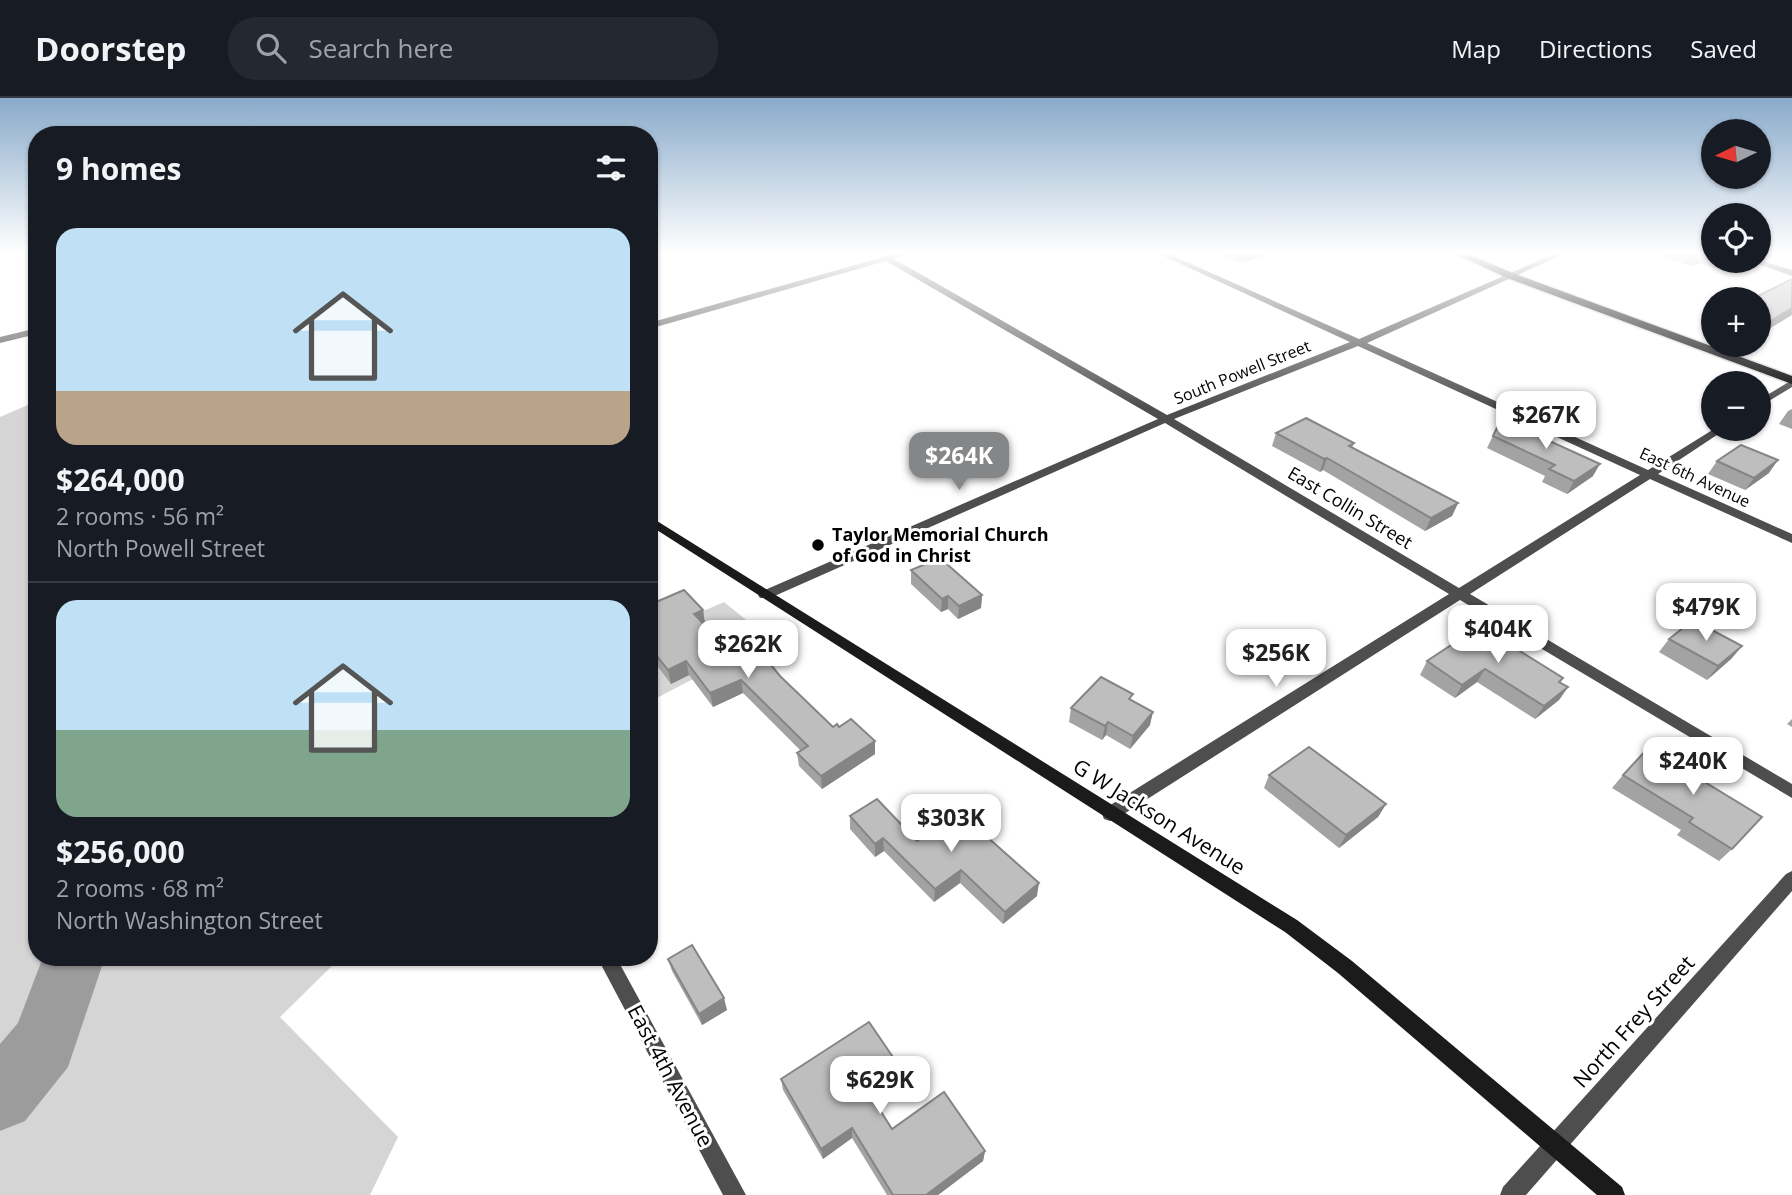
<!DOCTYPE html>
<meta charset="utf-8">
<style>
:root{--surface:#171b24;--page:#242831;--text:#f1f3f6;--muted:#9ea1a6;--line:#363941;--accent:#858687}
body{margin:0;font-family:"Open Sans",sans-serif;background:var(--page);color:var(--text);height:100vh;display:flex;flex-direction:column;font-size:26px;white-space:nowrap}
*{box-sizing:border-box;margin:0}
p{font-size:23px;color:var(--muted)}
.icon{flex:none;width:38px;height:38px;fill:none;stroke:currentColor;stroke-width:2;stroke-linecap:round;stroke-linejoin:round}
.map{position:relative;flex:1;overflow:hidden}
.side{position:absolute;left:28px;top:28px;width:630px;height:840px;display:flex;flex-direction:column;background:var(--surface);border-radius:28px;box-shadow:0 2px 5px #0004}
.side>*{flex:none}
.needle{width:46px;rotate:265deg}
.fabs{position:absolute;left:1701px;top:21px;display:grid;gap:14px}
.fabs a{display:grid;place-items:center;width:70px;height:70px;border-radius:50%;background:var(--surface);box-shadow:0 2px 5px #0004;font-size:35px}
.price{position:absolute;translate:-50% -60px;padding:0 16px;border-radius:14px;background:#fff;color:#222;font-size:23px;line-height:46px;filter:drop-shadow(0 2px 4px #0008)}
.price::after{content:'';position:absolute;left:50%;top:42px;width:21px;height:16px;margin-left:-10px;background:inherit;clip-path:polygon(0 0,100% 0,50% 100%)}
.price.current{background:var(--accent);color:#fff}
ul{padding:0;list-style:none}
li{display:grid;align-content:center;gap:14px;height:371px;padding:0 28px}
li+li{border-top:2px solid var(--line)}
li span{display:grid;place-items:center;height:217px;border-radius:21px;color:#555}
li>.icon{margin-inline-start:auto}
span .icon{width:126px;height:126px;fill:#fffc;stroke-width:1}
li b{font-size:30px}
h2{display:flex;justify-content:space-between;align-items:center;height:84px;padding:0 28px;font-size:30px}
header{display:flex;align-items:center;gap:42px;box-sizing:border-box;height:98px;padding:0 35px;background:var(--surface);border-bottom:2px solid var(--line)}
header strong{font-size:33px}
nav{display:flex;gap:38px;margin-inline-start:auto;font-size:24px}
.search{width:490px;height:63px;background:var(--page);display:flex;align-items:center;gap:18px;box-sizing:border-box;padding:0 24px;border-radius:28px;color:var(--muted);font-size:26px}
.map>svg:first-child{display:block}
</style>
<header>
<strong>Doorstep</strong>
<div class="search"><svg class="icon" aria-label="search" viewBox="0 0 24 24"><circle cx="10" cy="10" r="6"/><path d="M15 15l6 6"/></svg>Search here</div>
<nav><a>Map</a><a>Directions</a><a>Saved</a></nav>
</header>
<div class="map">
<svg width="1792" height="1097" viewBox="0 0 1792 1097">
<rect width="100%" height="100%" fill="#fff"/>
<g fill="#d5d5d5">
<path d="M37,303V859H341L280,919L398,1039L370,1097H0V319Z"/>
<path d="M724,504L770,541L649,604V537Z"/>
</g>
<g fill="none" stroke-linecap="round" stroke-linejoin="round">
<path fill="#9c9c9c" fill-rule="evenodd" d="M43,859H105L68,969L25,1023L0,1033V946L18,925Z"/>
<g stroke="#dbdbdb" stroke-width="3">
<path id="primary" d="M1455,156H1468L1515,176L1792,278V286L1507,180Z"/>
</g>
<g fill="#4e4e4e" fill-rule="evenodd">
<path d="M894,156H906L894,161L1167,317L1350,244L1159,156H1169L1359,241L1554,156H1564L1367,245L1648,372L1714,331H1726L1658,376L1792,436V445L1650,381L1470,496L1792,686V700L1460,502L1116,721L1110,723L1104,721L1102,716L1104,711L1449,496L1165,325L770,500H760L758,497L760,494L1158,321L886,163L649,231V225ZM1358,248L1640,377L1459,490L1174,321Z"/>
<path d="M1759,162L1792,172V178L1749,163Z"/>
<path d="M37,230V236L0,245V239Z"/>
<path d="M1792,282V289L1759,309V302Z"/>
<path d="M1792,773V793L1526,1097H1500L1503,1089L1786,776Z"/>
<path d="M597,859H616L746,1097H723Z"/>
</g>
<path fill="#1b1b1b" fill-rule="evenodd" d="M649,418L1297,822L1352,863L1622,1089L1625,1097H1597L1338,875L1285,834L649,427Z"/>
<use href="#primary" fill="#000" fill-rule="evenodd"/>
</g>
<g fill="#a3a3a3">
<path d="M1219,156H1269L1242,165Z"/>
<path d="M1660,156H1713V163H1730L1713,170L1700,165L1691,168L1660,157Z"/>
<path d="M1792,311V331L1779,326L1788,313Z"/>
<path d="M1501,321L1593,378L1567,396L1542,384L1545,378L1487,350Z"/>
<path d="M1276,335L1354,345L1352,350L1458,405L1452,418L1425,433L1323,372L1320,374L1272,348Z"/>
<path d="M1717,363L1769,375L1745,392L1708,376Z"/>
<path d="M911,472L982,497L981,510L958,521L948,511L941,514L911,486Z"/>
<path d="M649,507L703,512L705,526H704L732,555L780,578L833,629L875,656L822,691L799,668L797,655L801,653L743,595L713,609L689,577L671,586L649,557Z"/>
<path d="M1669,541L1742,548L1731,561L1707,582L1659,554Z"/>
<path d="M1427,563L1563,580L1560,585L1568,589L1559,602L1535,621L1477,584L1455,600L1420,577Z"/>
<path d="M1131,602L1150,627L1130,651L1106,637L1102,642L1069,624L1071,610Z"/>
<path d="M1792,621V629L1787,626Z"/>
<path d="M1269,677L1386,706L1378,719L1339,750L1264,690Z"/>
<path d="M1623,677L1695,678L1732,751L1719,763L1677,737L1681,732L1612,690Z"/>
<path d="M850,718L917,743L1037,798L1003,826L960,785L934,804L884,753L875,759L850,731Z"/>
<path d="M668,861L727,912L702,927L672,873Z"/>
<path d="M899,979L871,998L892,1031L985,1053L983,1063L938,1097H887L852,1040L823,1061L783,992L781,981Z"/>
</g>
<g fill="#858585">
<path d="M1255,156H1269L1242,165L1244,160Z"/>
<path d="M1701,156H1705L1700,165L1691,168L1697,157Z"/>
<path d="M1717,163H1730L1713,170Z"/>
<path d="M1792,210V217L1759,237V230Z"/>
<path d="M1327,360L1323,372L1320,374L1324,361Z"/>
<path d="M1778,362L1769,375L1745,392L1754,380Z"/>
<path d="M1600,366L1593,378L1567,396L1574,383Z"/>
<path d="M1458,405L1452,418L1425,433L1431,420Z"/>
<path d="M982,497L981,510L958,521L959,508Z"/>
<path d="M948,498V511L941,514L942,501Z"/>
<path d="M703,512L705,526L696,530L694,516Z"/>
<path d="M1742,548L1731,561L1707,582L1718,568Z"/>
<path d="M686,563L689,577L671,586L668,572Z"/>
<path d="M1485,571L1477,584L1455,600L1462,587Z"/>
<path d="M741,582L743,595L713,609L710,595Z"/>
<path d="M1568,589L1559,602L1535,621L1544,608Z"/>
<path d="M1153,614L1150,627L1130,651L1133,638Z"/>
<path d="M1108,624L1106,637L1102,642L1105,628Z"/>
<path d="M875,643V656L822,691L821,678Z"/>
<path d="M1386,706L1378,719L1339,750L1346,737Z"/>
<path d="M883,740L884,753L875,759V746Z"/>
<path d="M961,772L960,785L934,804L935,791Z"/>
<path d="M1039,785L1037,798L1003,826L1005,814Z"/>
<path d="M488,859H501L490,866L487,860Z"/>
<path d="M724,900L727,912L702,927L699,916Z"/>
<path d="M899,968V979L866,1001V990Z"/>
<path d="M852,1030V1040L823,1061L821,1051Z"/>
<path d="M985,1053L983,1063L938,1097H926Z"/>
</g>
<g fill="#bebebe" stroke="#858585" stroke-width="2">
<path d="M1233,156H1255L1244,160Z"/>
<path d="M1792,181V210L1759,230V201H1752Z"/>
<path d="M1306,320L1354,345L1349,348L1458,405L1431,420L1327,360L1324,361L1276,335Z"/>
<path d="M1501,321L1600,366L1574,383L1549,371L1555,367L1493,338Z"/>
<path d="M1741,347L1778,362L1754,380L1717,363Z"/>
<path d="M940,460L982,497L959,508L948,498L942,501L911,472Z"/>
<path d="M684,492L703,512L694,516L732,555L754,546L780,578L833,629L837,626L839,629L851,621L875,643L821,678L797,655L808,648L741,582L710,595L686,563L668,572L649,548V507Z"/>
<path d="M1693,522L1742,548L1718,568L1669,541Z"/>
<path d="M1480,528L1563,580L1559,584L1568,589L1544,608L1485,571L1462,587L1427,563Z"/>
<path d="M1101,579L1133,596L1129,601L1153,614L1133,638L1108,624L1105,628L1071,610Z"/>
<path d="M1651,647L1698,674L1695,678L1762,719L1732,751L1689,724L1693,720L1623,677Z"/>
<path d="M1309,649L1386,706L1346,737L1269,677Z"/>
<path d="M877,701L917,743L958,713L1039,785L1005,814L961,772L935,791L883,740L875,746L850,718Z"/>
<path d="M692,847L724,900L699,916L668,861Z"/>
<path d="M869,924L899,968L866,990L892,1031L944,994L985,1053L926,1097H893L852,1030L821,1051L781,981Z"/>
</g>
<linearGradient id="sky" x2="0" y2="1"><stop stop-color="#89aaca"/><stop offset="0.5" stop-color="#fff"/><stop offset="1" stop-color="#fff" stop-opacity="0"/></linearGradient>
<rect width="1792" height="309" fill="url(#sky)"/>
<circle fill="#000" stroke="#fff" stroke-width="2.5" cx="818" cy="447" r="7"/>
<g text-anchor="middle" stroke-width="6" stroke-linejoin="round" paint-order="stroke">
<g font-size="16" fill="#000" stroke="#fff">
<text transform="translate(1242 274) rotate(-22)" y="6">South Powell Street</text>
<text transform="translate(1695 379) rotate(25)" y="6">East 6th Avenue</text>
</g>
<g font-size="18" fill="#000" stroke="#fff">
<text transform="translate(1350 410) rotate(31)" y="6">East Collin Street</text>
</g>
<g font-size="18" font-weight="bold" fill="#000" stroke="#fff" text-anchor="start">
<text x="832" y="443">Taylor Memorial Church<tspan x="832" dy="21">of God in Christ</tspan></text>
</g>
<g font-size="21" fill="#000" stroke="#fff">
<text transform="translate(1159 719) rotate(32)" y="7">G W Jackson Avenue</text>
<text transform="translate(1634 924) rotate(-48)" y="7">North Frey Street</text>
<text transform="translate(670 978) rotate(62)" y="7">East 4th Avenue</text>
</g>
</g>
</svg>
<div class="fabs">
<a><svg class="needle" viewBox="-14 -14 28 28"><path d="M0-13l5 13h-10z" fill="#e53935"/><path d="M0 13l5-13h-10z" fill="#9ea1a6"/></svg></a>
<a><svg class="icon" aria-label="locate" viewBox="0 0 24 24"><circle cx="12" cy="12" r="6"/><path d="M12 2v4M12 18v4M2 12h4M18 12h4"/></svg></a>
<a>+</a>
<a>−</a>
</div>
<b class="price" style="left:1546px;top:353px">$267K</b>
<b class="price current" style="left:959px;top:394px">$264K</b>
<b class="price" style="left:1706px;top:545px">$479K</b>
<b class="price" style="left:1498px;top:567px">$404K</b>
<b class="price" style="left:748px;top:582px">$262K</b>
<b class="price" style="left:1276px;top:591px">$256K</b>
<b class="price" style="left:1693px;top:699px">$240K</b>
<b class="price" style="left:951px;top:756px">$303K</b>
<b class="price" style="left:880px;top:1018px">$629K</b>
<section class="side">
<h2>9 homes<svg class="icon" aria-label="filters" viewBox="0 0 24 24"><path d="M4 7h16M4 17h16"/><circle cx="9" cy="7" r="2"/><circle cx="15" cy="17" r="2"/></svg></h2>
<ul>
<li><span style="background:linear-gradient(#bfe0f5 75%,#b9a48a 0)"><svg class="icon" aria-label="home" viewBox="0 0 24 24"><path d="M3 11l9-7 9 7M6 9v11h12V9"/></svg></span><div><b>$264,000</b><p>2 rooms · 56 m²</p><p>North Powell Street</p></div></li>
<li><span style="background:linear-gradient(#bfe0f5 60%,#7fa58c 0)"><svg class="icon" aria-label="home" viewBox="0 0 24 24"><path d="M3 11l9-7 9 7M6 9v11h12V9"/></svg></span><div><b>$256,000</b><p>2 rooms · 68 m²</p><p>North Washington Street</p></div></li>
</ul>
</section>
</div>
